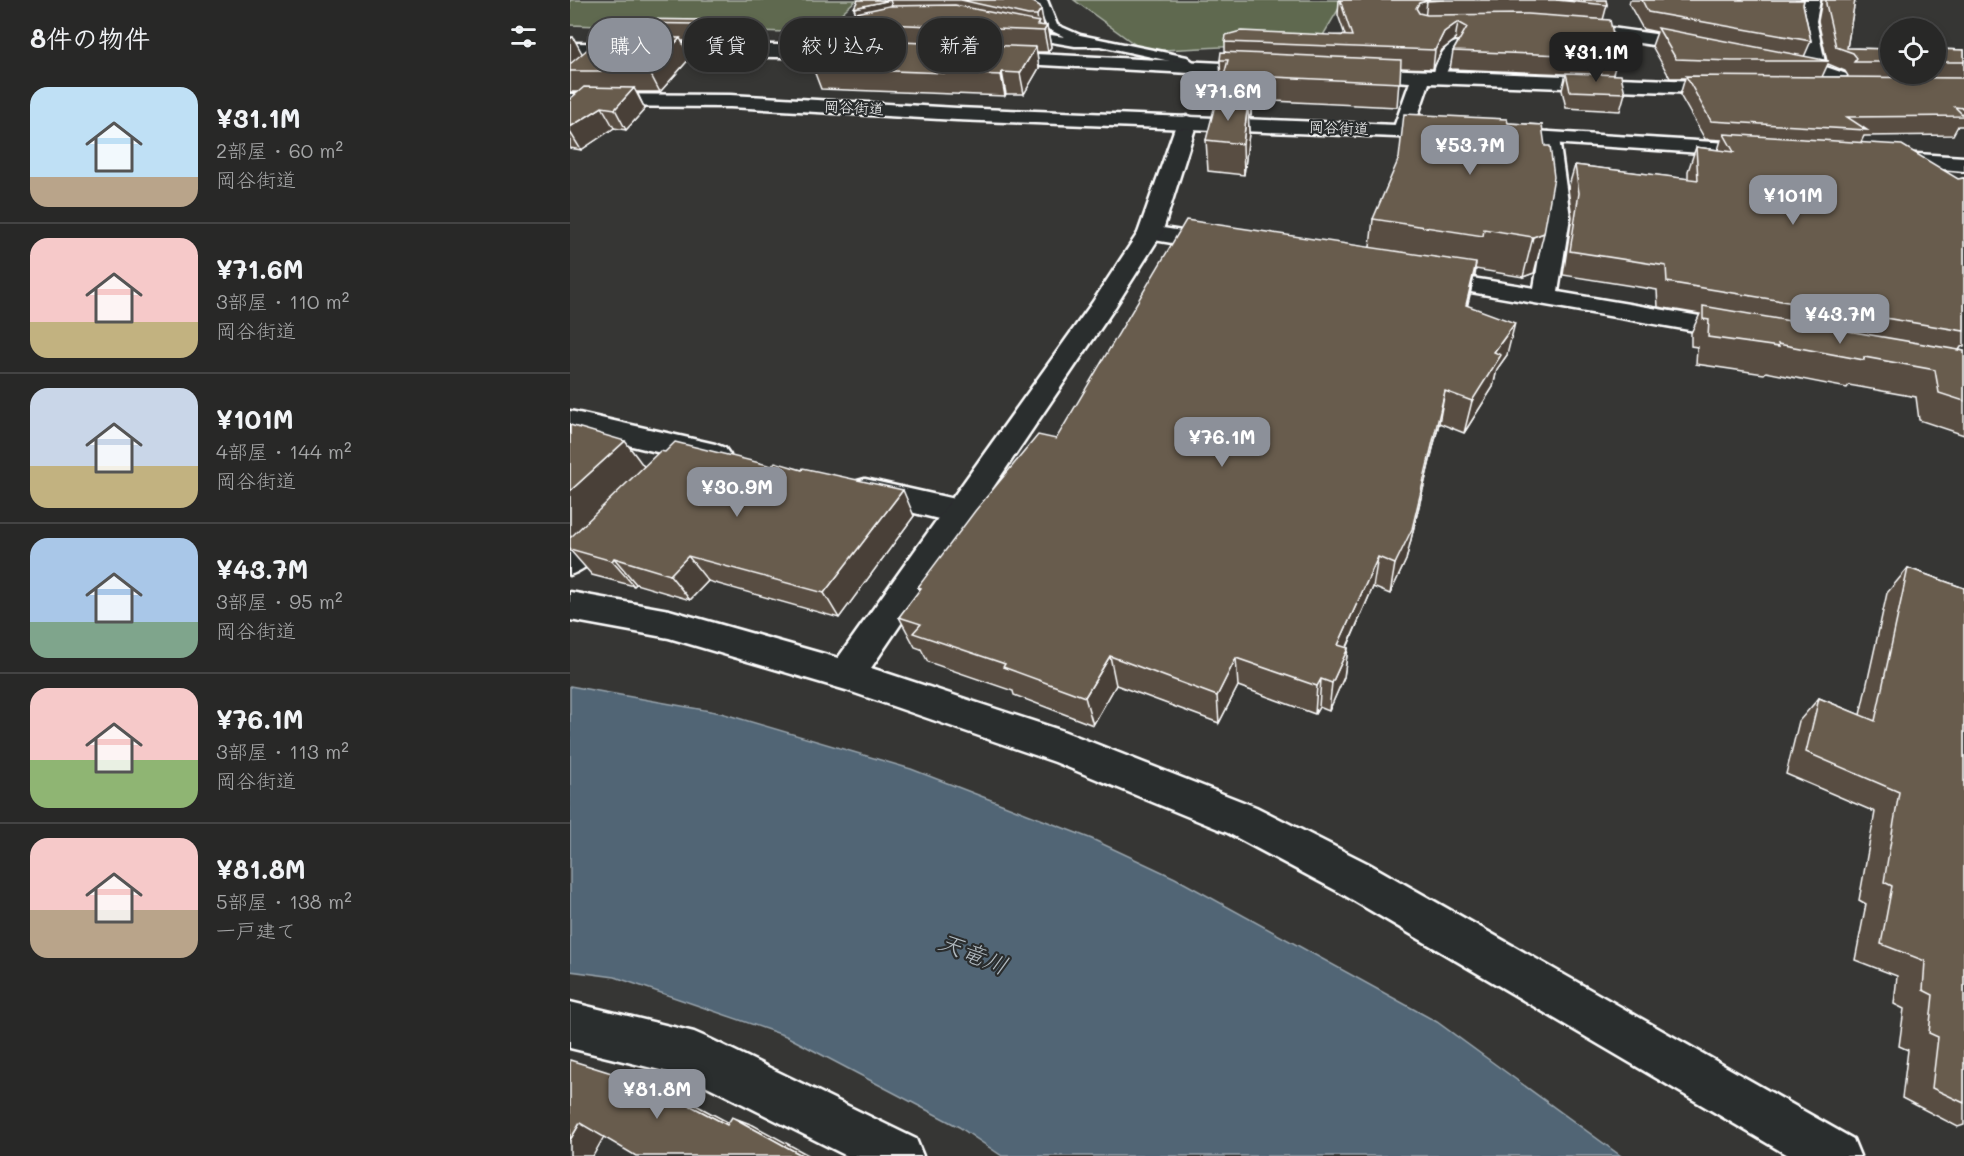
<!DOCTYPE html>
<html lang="ja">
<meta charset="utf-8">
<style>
:root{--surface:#282827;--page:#343433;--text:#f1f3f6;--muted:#a5a6a7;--line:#444;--accent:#8c9099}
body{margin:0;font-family:Mali,"Klee One",sans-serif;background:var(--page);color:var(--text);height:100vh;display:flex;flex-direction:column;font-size:22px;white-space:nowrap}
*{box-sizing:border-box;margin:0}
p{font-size:20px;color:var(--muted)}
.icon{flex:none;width:33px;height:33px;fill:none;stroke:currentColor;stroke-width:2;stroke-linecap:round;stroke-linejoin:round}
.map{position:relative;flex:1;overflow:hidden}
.side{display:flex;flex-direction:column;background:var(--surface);width:570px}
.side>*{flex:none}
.banner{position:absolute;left:18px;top:18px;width:570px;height:54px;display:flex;gap:12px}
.tools{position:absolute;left:1310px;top:18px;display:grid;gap:12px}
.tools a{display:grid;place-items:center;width:66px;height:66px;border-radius:50%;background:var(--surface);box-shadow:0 3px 9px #0003,0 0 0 2px var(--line);font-size:30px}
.price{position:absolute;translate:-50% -51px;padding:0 14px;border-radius:12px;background:var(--accent);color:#fff;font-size:20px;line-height:39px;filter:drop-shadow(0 2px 3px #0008)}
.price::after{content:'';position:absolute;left:50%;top:36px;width:18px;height:14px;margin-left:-9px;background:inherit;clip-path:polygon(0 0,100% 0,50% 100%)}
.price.current{background:#222;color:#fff}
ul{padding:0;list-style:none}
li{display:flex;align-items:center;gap:18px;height:150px;padding:0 30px}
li+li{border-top:2px solid var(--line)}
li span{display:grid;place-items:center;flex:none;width:168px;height:120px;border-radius:18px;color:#555}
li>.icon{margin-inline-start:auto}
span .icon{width:72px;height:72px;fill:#fffc;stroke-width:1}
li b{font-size:26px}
h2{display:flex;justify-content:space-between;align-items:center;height:72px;padding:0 30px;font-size:26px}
.tag{padding:0 21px;border-radius:24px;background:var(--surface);box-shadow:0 3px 9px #0003,0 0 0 2px var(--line);font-size:21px;line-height:54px}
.tag.current{background:var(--accent);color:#fff}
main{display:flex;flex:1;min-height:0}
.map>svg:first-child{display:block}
</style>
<main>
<section class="side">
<h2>8件の物件<svg class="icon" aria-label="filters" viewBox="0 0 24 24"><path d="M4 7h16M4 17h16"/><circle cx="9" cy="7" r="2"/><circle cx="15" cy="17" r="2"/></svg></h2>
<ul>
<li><span style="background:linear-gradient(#bfe0f5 75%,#b9a48a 0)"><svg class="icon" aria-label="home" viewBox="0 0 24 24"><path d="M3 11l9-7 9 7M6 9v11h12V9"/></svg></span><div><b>¥31.1M</b><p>2部屋 · 60 m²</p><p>岡谷街道</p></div></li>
<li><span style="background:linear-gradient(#f6c9c9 70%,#c2b280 0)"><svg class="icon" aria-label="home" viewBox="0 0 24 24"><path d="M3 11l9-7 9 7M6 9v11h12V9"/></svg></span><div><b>¥71.6M</b><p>3部屋 · 110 m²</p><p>岡谷街道</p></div></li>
<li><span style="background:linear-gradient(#c9d6e8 65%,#c2b280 0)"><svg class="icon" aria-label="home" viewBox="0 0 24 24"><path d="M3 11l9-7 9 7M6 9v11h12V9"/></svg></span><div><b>¥101M</b><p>4部屋 · 144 m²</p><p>岡谷街道</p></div></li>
<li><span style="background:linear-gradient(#a9c7e8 70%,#7fa58c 0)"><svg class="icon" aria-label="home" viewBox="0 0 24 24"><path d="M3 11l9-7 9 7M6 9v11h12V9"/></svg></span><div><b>¥43.7M</b><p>3部屋 · 95 m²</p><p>岡谷街道</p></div></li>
<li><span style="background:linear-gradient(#f6c9c9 60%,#8fb573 0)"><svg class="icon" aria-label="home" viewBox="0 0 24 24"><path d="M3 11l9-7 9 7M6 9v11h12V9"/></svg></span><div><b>¥76.1M</b><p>3部屋 · 113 m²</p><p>岡谷街道</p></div></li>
<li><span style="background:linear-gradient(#f6c9c9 60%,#b9a48a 0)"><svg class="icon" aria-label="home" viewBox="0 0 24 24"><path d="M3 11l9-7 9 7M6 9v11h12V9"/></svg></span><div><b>¥81.8M</b><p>5部屋 · 138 m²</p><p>一戸建て</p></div></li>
</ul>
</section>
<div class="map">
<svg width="1394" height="1156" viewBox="0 0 1394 1156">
<rect width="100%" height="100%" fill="#363634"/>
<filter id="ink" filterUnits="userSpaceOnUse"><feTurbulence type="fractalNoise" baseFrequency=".0167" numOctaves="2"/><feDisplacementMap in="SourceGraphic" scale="12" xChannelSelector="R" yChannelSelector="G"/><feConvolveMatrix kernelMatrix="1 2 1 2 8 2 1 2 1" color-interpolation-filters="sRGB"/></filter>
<g filter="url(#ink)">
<g fill="#5e6950" stroke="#aeb4a8" stroke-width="1.5">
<path d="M0,0H286L249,33L0,25Z"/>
<path d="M504,0H774L749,42L574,51Z"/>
</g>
<path fill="#516574" stroke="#97a3ac" stroke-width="1.5" d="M0,686L151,713L341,769L522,839L605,878L867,1022L1051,1156H432L389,1127L216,1036L45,977L0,971Z"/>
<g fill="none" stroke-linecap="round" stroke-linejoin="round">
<g stroke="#fff" stroke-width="5">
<g id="service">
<path d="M465,0H477L487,25L510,35L617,57L631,68L625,72L609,63L531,46H505L447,36L445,34L451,31L495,37L478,29Z"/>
<path d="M305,23L309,24V28L247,43L233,53H225L223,50L239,38Z"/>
<path d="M886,42L892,46C882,57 879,67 873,80H865L863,77C866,63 872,47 886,42Z"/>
</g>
</g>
<g stroke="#fff" stroke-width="5">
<g id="minor">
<path d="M1232,0H1250L1246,21L1256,67L1309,85L1312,89L1309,93H1295L1240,74L1237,70L1228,21Z"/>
<path d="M998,22L1128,40L1135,42L1137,46L1135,50L1128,52L992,31L989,27L992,23Z"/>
<path d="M0,43L304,46L311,48L313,52L311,56L304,58L0,55Z"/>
<path d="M425,52L694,65L701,67L704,71L701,75L694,77L418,62L416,58L418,54Z"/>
<path d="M784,68L1155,82L1162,84L1165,88L1162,92L1155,94L859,83L843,130L840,134L833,136L826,134L823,130L840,82L777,78L774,74L777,70Z"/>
<path d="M978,132L985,134L989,138L1000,217L988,292L1171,323L1180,325L1184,331L1180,337L1171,339L849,283L846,278L849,273L858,271L964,288L976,217L967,138L971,134Z"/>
<path d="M580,226L650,237L658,239L662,244L658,249L650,251L572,238L568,233L572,228Z"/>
<path d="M0,411L145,444L155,448L160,455L155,462L145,466L0,431Z"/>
<path d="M295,479L389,500L400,504L405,512L400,520L389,524L284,498L280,490L284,482Z"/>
<path d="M38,513L49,517L54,525C44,544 20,568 0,575V542L27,517Z"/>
<path d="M0,1002L124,1032L140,1039L346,1139L353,1156H277L119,1077L0,1048Z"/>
</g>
</g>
<g stroke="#fff" stroke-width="5">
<path id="tertiary" d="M617,116L624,118L627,122L592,233L545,307L301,668L493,731L686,807L799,864L1283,1139L1290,1156H1219L769,892L658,833L485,762L276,690L99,638L0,620V592L99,610L268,658L522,303L568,233L607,122L610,118Z"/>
</g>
<g stroke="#fff" stroke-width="5">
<g id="primary">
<path d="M0,94L160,95L387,108L877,127L884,129L887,133L884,137L877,139L387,120L160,107L0,106Z"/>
<path d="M929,129L1192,145L1200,146L1203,151L1200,156L1192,157L922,139L919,135L922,131Z"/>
<path d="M1315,152L1394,157V171L1307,163L1304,158L1307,153Z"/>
</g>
</g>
<use href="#service" fill="#2a2d2e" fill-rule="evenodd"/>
<use href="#minor" fill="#2a2d2e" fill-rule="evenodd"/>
<use href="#tertiary" fill="#2a2d2e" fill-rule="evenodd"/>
<use href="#primary" fill="#2a2d2e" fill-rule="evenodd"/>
</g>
<g fill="#594e43" stroke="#fff" stroke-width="1.5" fill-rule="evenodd">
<path d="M288,0H460L474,25L477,26L481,47L478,52H467L469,68L454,94H436L435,96L251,89L243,68L279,40L273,22L286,13L284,8Z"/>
<path d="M769,0H1036L1037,5L1033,20L1048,57L1043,74L1055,93L1050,111L996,108L992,90L996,74L880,69L883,51L888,42L885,40L872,50L863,69L830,68L827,107L682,100L681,116H678L679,133L674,175L638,171L636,140L650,101V91L652,84H651L650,60L655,53V42L775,35L768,15Z"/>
<path d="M1060,0H1234L1233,4L1241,41L1234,57L1257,61L1248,21L1252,0H1285L1277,48L1320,49V74H1365V49L1394,50V126H1388L1383,135L1294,136L1291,142L1388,179L1394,178V346L1391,347L1389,350L1394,351V435L1349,420L1346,397L1279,385L1277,388L1196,372L1194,374L1126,364L1127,347L1121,346V333L1130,314L1088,307L1087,290L993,275L1002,217L998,189L1005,165L1118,179V171L1126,147L1148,150L1151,140L1135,139L1110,95L1115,78H1100L1082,46L1087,32L1073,29L1059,4ZM1258,64L1275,71L1278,76L1277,77H1252Z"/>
<path d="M132,20L139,37L135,41H112L120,58L90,92H67L75,109L56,130L44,128L11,150L0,148V99L8,92H0V37H3L12,54L64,37L57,23Z"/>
<path d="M938,123L972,125L964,273L953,277L906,269L905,276H904L897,306L937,355L927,369L923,387L894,433L869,423L836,560L820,594L803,587L777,648H778L774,677L759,711L749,707L745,714L668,686L649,723L546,685L523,725L444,695L443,691L358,662L351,649L345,647L329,617L349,591L348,587L486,439L800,247L803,219Z"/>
<path d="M0,425L74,467L344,516L269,618L138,581L120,600L66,584L64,586L22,575L0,550Z"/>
<path d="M1338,568L1394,588V1125L1388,1127L1332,1098L1338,1050L1329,1046L1334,1009L1324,1004L1327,976L1285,960L1296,904L1289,900L1305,812L1216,774L1229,721L1249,698L1290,715L1317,593Z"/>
</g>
<g fill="#484037" stroke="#fff" stroke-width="1.5">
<path d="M320,0L325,17L289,23L284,8Z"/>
<path d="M857,1L855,19L847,21L846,8L849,3Z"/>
<path d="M471,9L474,26L467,25L468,23L467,15Z"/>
<path d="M132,20L139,37L135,41L127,24Z"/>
<path d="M888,22L885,40L872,50L863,69L865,50L874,32Z"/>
<path d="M477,26L481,47L478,52L474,31Z"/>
<path d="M3,37L14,57L0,70V39Z"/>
<path d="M110,38L120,58L90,92L79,71Z"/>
<path d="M466,47L469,68L454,94L450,73Z"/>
<path d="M432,72L436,94L435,96L431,75Z"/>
<path d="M682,76V100L681,116L680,92Z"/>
<path d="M64,88L75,109L56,130L45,109Z"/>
<path d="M678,102L679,133L674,175L673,144Z"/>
<path d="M32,107L44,128L11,150L0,132V127Z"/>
<path d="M974,233L964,273L953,277L963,237Z"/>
<path d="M906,263L900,295L890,337L896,305Z"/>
<path d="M945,323L937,355L927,369L923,387L894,433L902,401L924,352Z"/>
<path d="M875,391L869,423L836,560L820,594L825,564Z"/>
<path d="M55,441L75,468L0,539V491Z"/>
<path d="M333,490L344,516L269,618L254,593Z"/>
<path d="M118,556L138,581L120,600L100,575Z"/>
<path d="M808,557L803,587L765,674L768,645Z"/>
<path d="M44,558L66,584L64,586L42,561Z"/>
<path d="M778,648L774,677L759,711L762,683Z"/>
<path d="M540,656L546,685L523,725L515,697Z"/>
<path d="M666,658L668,686L649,723L647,696Z"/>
<path d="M751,679L749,707L745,714L747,686Z"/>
<path d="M83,1086L107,1095L178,1133L157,1125Z"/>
<path d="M162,1117L183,1125L240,1156H233Z"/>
<path d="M10,1123L37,1131L23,1156H0V1140Z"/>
</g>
<g fill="#675b4e" stroke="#fff" stroke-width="1.5">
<path d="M288,0H321L284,8Z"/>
<path d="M391,0H460L470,6L471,9L467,15H458Z"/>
<path d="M770,0H875L857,1L849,3L846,8L849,13L857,15L958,14L1040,20L1048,57L883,51L897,27L888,22L874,32L865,50L655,42L656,35L671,31L782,36Z"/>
<path d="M986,0H1036L1037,5Z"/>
<path d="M1072,0H1234L1233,4L1241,41L1078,12Z"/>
<path d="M1256,0H1285L1277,48L1320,49V62H1284L1287,58L1283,53L1266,47L1256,4Z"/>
<path d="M385,5L469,22L467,25L477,26L474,31L273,22L277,15L319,6Z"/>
<path d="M63,19L132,20L127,24L57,23Z"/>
<path d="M1088,28L1259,61H1162L1106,59Z"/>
<path d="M32,37L110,38L79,71H0V64Z"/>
<path d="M272,40L466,47L450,73L432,72L431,75L243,68Z"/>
<path d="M1365,49L1394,50V62H1365Z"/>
<path d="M651,52L831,60L830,83L682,76L680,92L650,91L658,60H650Z"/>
<path d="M996,73L1051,75L1055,93L1000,91Z"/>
<path d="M1116,76L1394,78V108L1385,107L1394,116L1277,117L1297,130L1141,121Z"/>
<path d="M14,87L64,88L45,109L32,107L0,127V99Z"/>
<path d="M646,101L678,102L673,144L636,140Z"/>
<path d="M834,114L937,119L938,123L972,125L975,146H980L984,177L974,233L963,237L914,229L913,236L803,219L829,158Z"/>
<path d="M1154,134L1332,145L1388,179L1394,178V331L1097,282L1096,266L1000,251L1009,193L1005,165L1128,180L1126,147L1164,152Z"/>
<path d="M616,220L906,263L896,305L945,323L924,352L931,355L902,401L875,391L842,529L825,564L808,557L768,645L778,648L762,683L751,679L747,686L666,658L647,696L540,656L515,697L433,667L435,664L343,633L351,624L329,617L351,588L348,587L405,511L468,435L486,439Z"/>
<path d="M1133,306L1394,351V401L1369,393L1365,370L1294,357V360L1208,344L1209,347L1138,337L1139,320L1133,319Z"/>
<path d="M0,425L55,441L0,491Z"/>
<path d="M105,442L202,466L205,462L232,470L233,468L333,490L254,593L118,556L100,575L44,558L42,561L0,549V538L90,451L95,452Z"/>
<path d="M1338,568L1394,588V1103L1362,1088L1368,1037L1359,1033L1363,995L1353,990L1355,961L1311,944L1322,886L1314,882L1329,792L1236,752L1249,698L1305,721Z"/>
<path d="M0,1060L83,1086L157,1125L162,1117L233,1156H66L10,1123L0,1140Z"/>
</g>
</g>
<g text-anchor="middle" stroke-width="4.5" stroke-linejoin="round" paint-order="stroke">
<g font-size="15" fill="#fff" stroke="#2a2d2e">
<text transform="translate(284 108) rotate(3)" y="5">岡谷街道</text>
<text transform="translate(769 128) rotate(2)" y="5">岡谷街道</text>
</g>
<g font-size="24" font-style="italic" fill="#b1bac0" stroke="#2a2d2e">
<text transform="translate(403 954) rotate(22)" y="8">天竜川</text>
</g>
</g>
</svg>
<div class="tools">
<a><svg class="icon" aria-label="locate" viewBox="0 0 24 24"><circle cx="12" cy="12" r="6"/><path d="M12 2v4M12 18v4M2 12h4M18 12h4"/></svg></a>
</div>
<b class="price current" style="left:1026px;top:83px">¥31.1M</b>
<b class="price" style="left:658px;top:122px">¥71.6M</b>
<b class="price" style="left:900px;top:176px">¥53.7M</b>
<b class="price" style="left:1223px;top:226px">¥101M</b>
<b class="price" style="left:1270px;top:345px">¥43.7M</b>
<b class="price" style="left:652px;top:468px">¥76.1M</b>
<b class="price" style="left:167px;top:518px">¥30.9M</b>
<b class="price" style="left:87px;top:1120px">¥81.8M</b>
<div class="banner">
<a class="tag current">購入</a>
<a class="tag">賃貸</a>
<a class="tag">絞り込み</a>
<a class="tag">新着</a>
</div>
</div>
</main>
